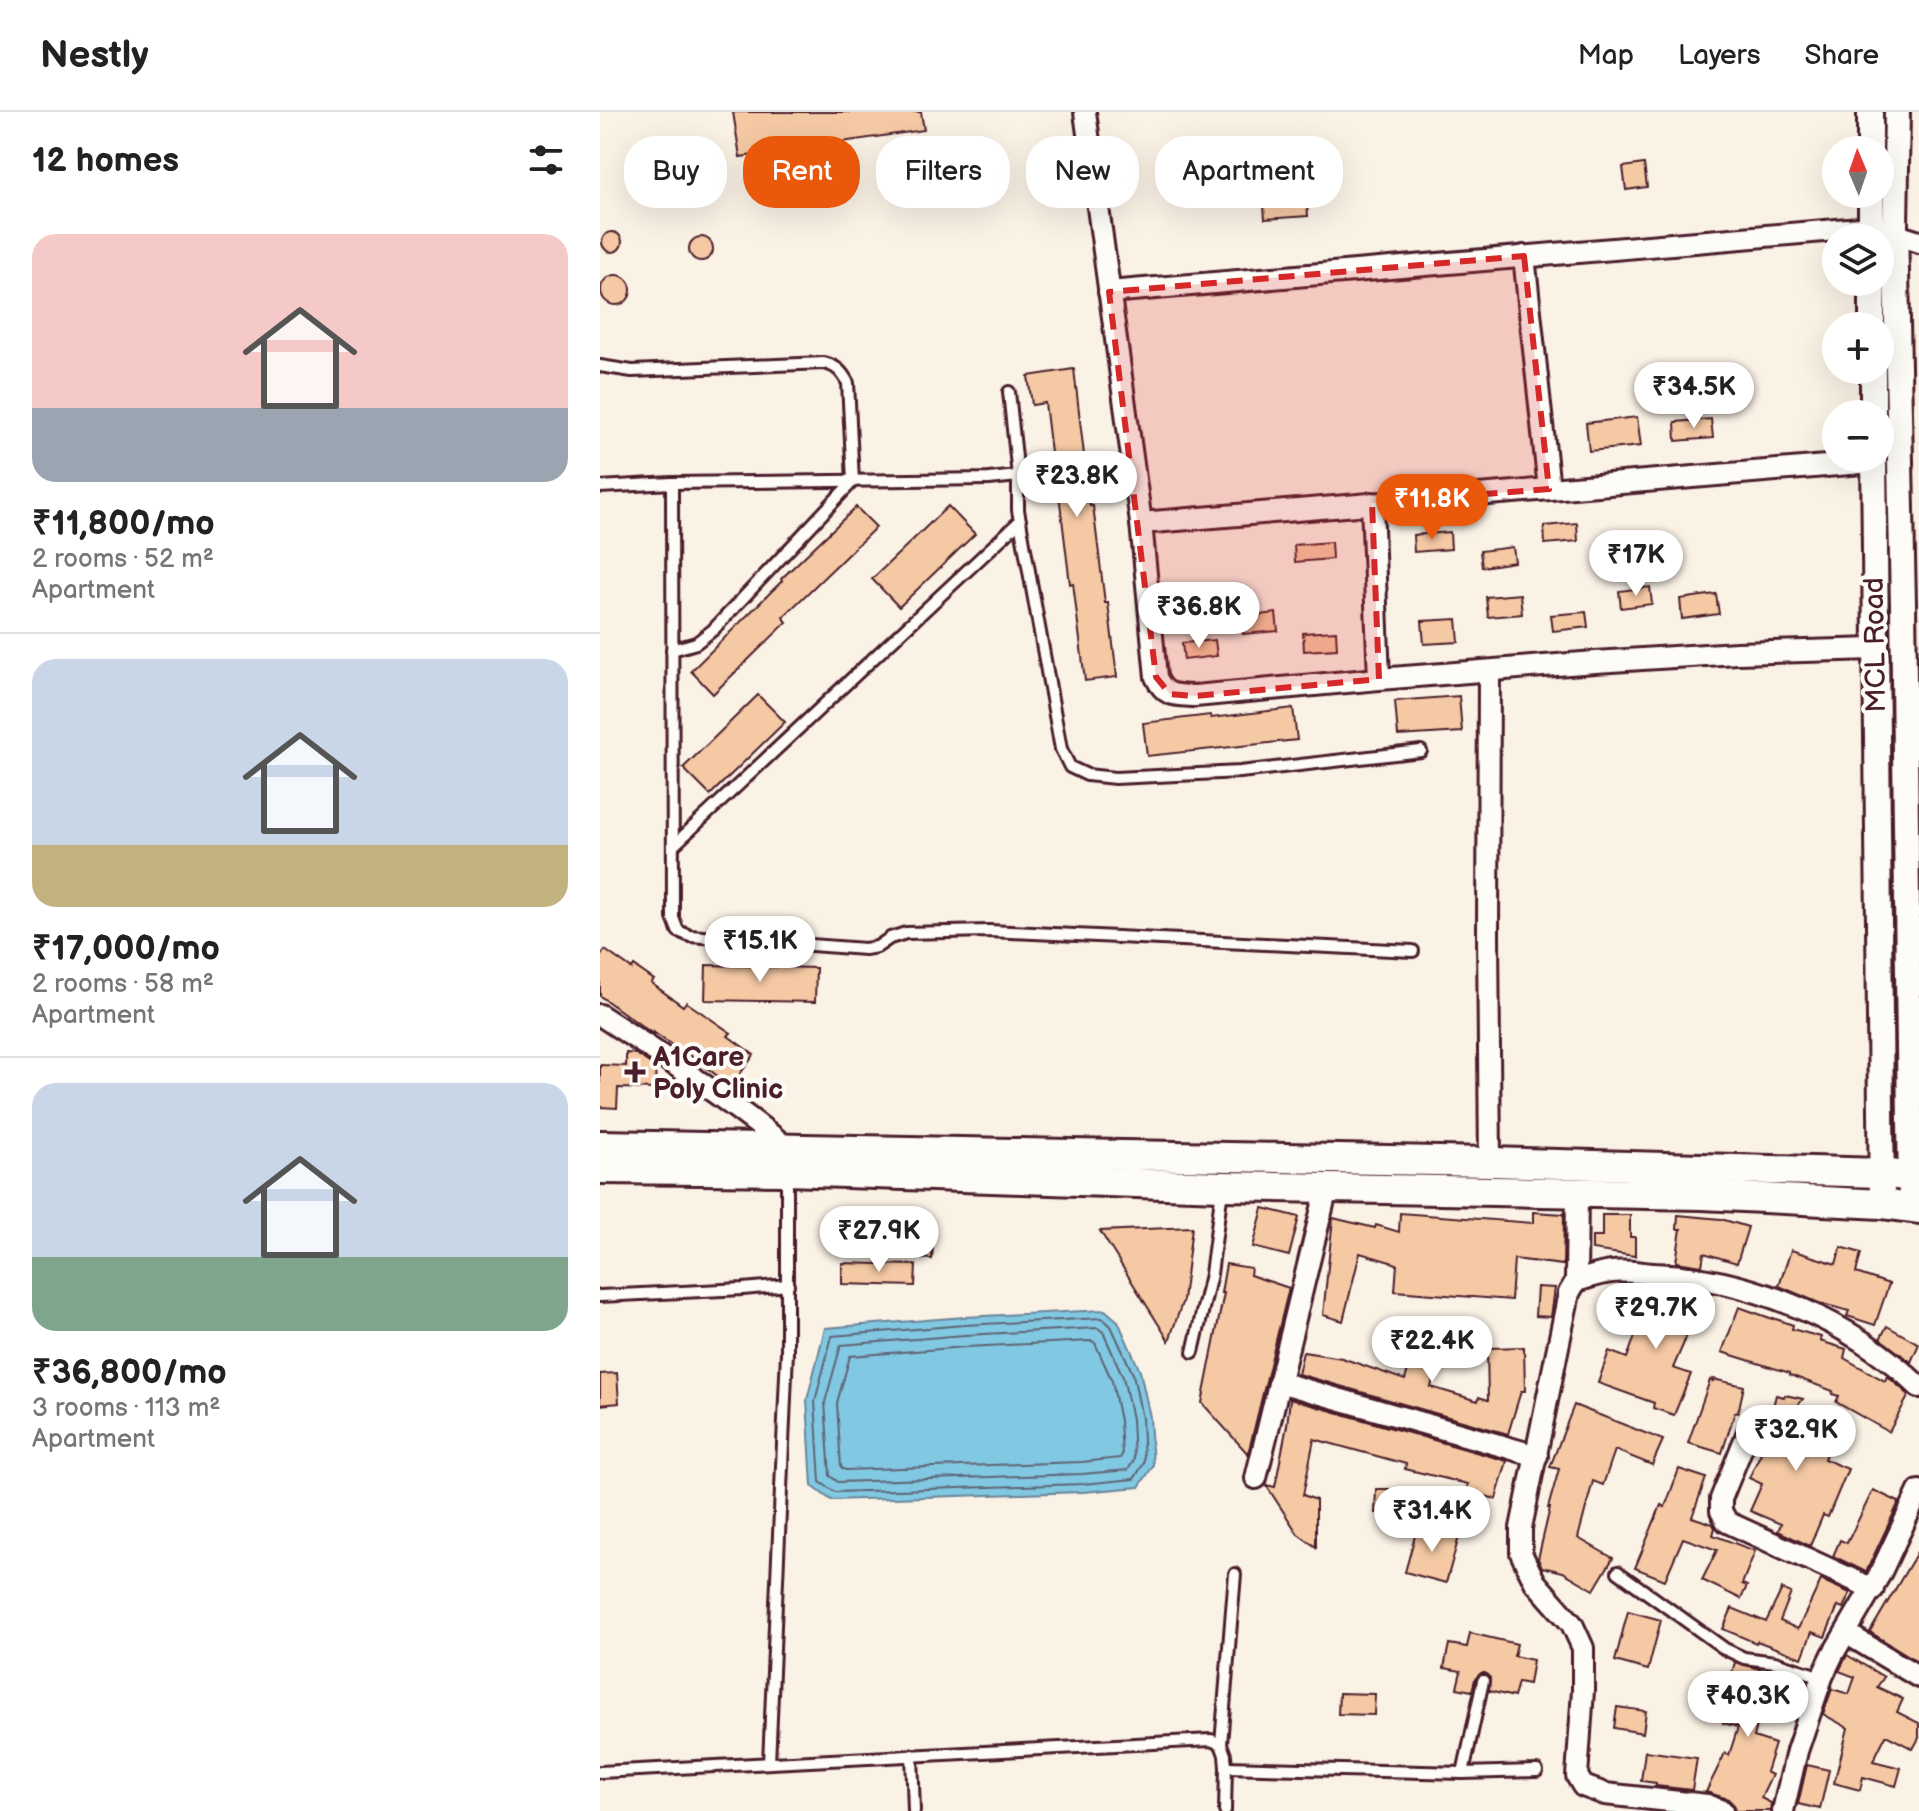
<!DOCTYPE html>
<meta charset="utf-8">
<style>
:root{--surface:#fff;--page:#f6f6f6;--text:#222;--muted:#767676;--line:#e0e0e0;--accent:#ea580c}
body{margin:0;font-family:"Balsamiq Sans",sans-serif;background:var(--page);color:var(--text);height:100vh;display:flex;flex-direction:column;font-size:30px;white-space:nowrap}
*{box-sizing:border-box;margin:0}
p{font-size:26px;color:var(--muted)}
.icon{flex:none;width:44px;height:44px;fill:none;stroke:currentColor;stroke-width:2;stroke-linecap:round;stroke-linejoin:round}
.map{position:relative;flex:1;overflow:hidden}
.drawer{display:flex;flex-direction:column;background:var(--surface);width:600px}
.drawer>*{flex:none}
.top-card{position:absolute;left:24px;top:24px;width:760px;height:72px;display:flex;gap:16px}
.needle{width:52px;rotate:358deg}
.controls{position:absolute;left:1222px;top:24px;display:grid;gap:16px}
.controls a{display:grid;place-items:center;width:72px;height:72px;border-radius:50%;background:var(--surface);box-shadow:0 8px 32px #0002;font-size:40px}
.price{position:absolute;translate:-50% -68px;padding:0 18px;border-radius:28px;background:#fff;color:#222;font-size:26px;line-height:52px;filter:drop-shadow(0 2px 4px #0008)}
.price::after{content:'';position:absolute;left:50%;top:48px;width:24px;height:18px;margin-left:-12px;background:inherit;clip-path:polygon(0 0,100% 0,50% 100%)}
.price.current{background:var(--accent);color:#fff}
ul{padding:0;list-style:none}
li{display:grid;align-content:center;gap:16px;height:424px;padding:0 32px}
li+li{border-top:2px solid var(--line)}
li span{display:grid;place-items:center;height:248px;border-radius:24px;color:#555}
li>.icon{margin-inline-start:auto}
span .icon{width:144px;height:144px;fill:#fffc;stroke-width:1}
li b{font-size:34px}
h2{display:flex;justify-content:space-between;align-items:center;height:96px;padding:0 32px;font-size:34px}
.pill{padding:0 28px;border-radius:32px;background:var(--surface);box-shadow:0 8px 32px #0002;font-size:28px;line-height:72px}
.pill.current{background:var(--accent);color:#fff}
header{display:flex;align-items:center;gap:48px;box-sizing:border-box;height:112px;padding:0 40px;background:var(--surface);border-bottom:2px solid var(--line)}
header strong{font-size:38px}
nav{display:flex;gap:44px;margin-inline-start:auto;font-size:28px}
main{display:flex;flex:1;min-height:0}
.map>svg:first-child{display:block}
</style>
<header>
<strong>Nestly</strong>
<nav><a>Map</a><a>Layers</a><a>Share</a></nav>
</header>
<main>
<section class="drawer">
<h2>12 homes<svg class="icon" aria-label="filters" viewBox="0 0 24 24"><path d="M4 7h16M4 17h16"/><circle cx="9" cy="7" r="2"/><circle cx="15" cy="17" r="2"/></svg></h2>
<ul>
<li><span style="background:linear-gradient(#f6c9c9 70%,#9aa5b1 0)"><svg class="icon" aria-label="home" viewBox="0 0 24 24"><path d="M3 11l9-7 9 7M6 9v11h12V9"/></svg></span><div><b>₹11,800/mo</b><p>2 rooms · 52 m²</p><p>Apartment</p></div></li>
<li><span style="background:linear-gradient(#c9d6e8 75%,#c2b280 0)"><svg class="icon" aria-label="home" viewBox="0 0 24 24"><path d="M3 11l9-7 9 7M6 9v11h12V9"/></svg></span><div><b>₹17,000/mo</b><p>2 rooms · 58 m²</p><p>Apartment</p></div></li>
<li><span style="background:linear-gradient(#c9d6e8 70%,#7fa58c 0)"><svg class="icon" aria-label="home" viewBox="0 0 24 24"><path d="M3 11l9-7 9 7M6 9v11h12V9"/></svg></span><div><b>₹36,800/mo</b><p>3 rooms · 113 m²</p><p>Apartment</p></div></li>
</ul>
</section>
<div class="map">
<svg width="1319" height="1699" viewBox="0 0 1319 1699">
<rect width="100%" height="100%" fill="#fbf2e6"/>
<filter id="ink" filterUnits="userSpaceOnUse"><feTurbulence type="fractalNoise" baseFrequency=".0125" numOctaves="2"/><feDisplacementMap in="SourceGraphic" scale="16" xChannelSelector="R" yChannelSelector="G"/><feConvolveMatrix kernelMatrix="1 2 1 2 8 2 1 2 1" color-interpolation-filters="sRGB"/></filter>
<g filter="url(#ink)">
<path fill="#81c8e2" stroke="#6b8499" stroke-width="2" d="M505,1198L518,1209L540,1259L550,1305L553,1354L539,1375L483,1380L231,1388L212,1374L207,1288L225,1216L364,1205Z"/>
<g fill="none" stroke-linecap="round" stroke-linejoin="round">
<g stroke="#606374" stroke-width="2">
<path d="M502,1206L511,1214L533,1262L542,1306L544,1351L534,1367L483,1372L235,1380L220,1370L215,1289L232,1224L364,1213Z"/>
<path d="M498,1216L503,1220L523,1265L532,1307L534,1348L528,1358L482,1362L238,1370L230,1364L225,1290L241,1233L365,1223Z"/>
<path d="M492,1229L495,1231L512,1269L520,1309L522,1343L520,1346L482,1350L245,1358L241,1355L237,1291L250,1244L366,1235Z"/>
</g>
</g>
<g fill="#f5c9a4" stroke="#4a1f2b" stroke-width="2">
<path d="M133,0H321L324,18L140,45Z"/>
<path d="M1044,52L1047,75L1026,78L1023,55Z"/>
<path d="M706,78L708,104L665,107L663,81Z"/>
<circle cx="12" cy="130" r="10"/>
<circle cx="101" cy="137" r="12"/>
<circle cx="16" cy="178" r="15"/>
<path d="M474,257L490,394H493L505,491H508L517,565L485,569L473,471L470,472L459,382H456L445,291L432,293L428,264Z"/>
<path d="M1037,305L1041,334L989,339L986,311Z"/>
<path d="M1111,307L1113,326L1076,329L1075,310Z"/>
<path d="M348,394L375,422L299,495L272,467Z"/>
<path d="M256,395L276,415L183,505L187,510L113,582L91,559L182,469L181,467Z"/>
<path d="M977,411L978,429L945,432L944,414Z"/>
<path d="M850,420L851,437L814,440L813,423Z"/>
<path d="M731,430L732,447L695,450L694,433Z"/>
<path d="M913,435L915,450L882,455L880,439Z"/>
<path d="M1050,475L1052,492L1021,496L1019,479Z"/>
<path d="M920,482L922,502L888,505L886,485Z"/>
<path d="M1116,482L1119,502L1082,507L1080,487Z"/>
<path d="M986,500L988,515L953,519L951,503Z"/>
<path d="M676,501L678,519L643,522L641,505Z"/>
<path d="M857,507L859,530L824,532L822,509Z"/>
<path d="M736,519L737,537L704,539L703,521Z"/>
<path d="M615,528L617,544L584,548L582,531Z"/>
<path d="M158,583L185,610L110,683L83,656Z"/>
<path d="M859,584L862,620L798,624L795,589Z"/>
<path d="M693,596L697,628L547,644L543,611L610,603L611,606Z"/>
<path d="M5,838L32,857L34,854L54,868L51,871L83,894L86,890L105,903L131,921L128,924L154,943L131,974L83,938L82,940L53,920V922L0,884V845Z"/>
<path d="M106,853L216,856L215,890L105,888Z"/>
<path d="M26,941L36,942L55,955L56,977L18,976L17,996L0,995V953L26,954Z"/>
<path d="M663,1096L699,1105L689,1144L653,1135Z"/>
<path d="M933,1100L964,1102L963,1153L914,1147L911,1188L795,1179L797,1152L760,1141L743,1209L723,1203L733,1106L775,1116L776,1113L799,1120L800,1101L933,1111Z"/>
<path d="M1002,1103H1030V1125H1035V1144L992,1138V1125H1002Z"/>
<path d="M1078,1103L1121,1107L1148,1115L1137,1151L1104,1141L1102,1154L1076,1150L1081,1117H1077Z"/>
<path d="M592,1115L583,1188L569,1229L500,1119Z"/>
<path d="M312,1133L333,1134L332,1147L311,1146Z"/>
<path d="M1241,1135L1261,1141L1256,1161L1289,1172L1275,1213L1247,1204L1249,1199L1219,1191L1179,1174L1191,1138L1236,1152Z"/>
<path d="M242,1151L316,1153L315,1174L242,1172Z"/>
<path d="M626,1152L651,1156L650,1163L689,1176L648,1342L602,1291L624,1181H621Z"/>
<path d="M937,1175L955,1176L951,1205L935,1204Z"/>
<path d="M1053,1175L1082,1179L1089,1178L1105,1182L1073,1256L1091,1262L1074,1303L1053,1296L1054,1291L998,1271L1009,1239L1027,1246Z"/>
<path d="M1139,1195L1173,1207V1206L1193,1213L1192,1217L1221,1225L1220,1229L1246,1237L1244,1246L1285,1269L1287,1264L1309,1283L1289,1320L1236,1290L1239,1284L1232,1282L1233,1279L1190,1263V1261L1122,1240Z"/>
<path d="M1287,1214L1319,1232L1311,1250L1280,1227Z"/>
<path d="M817,1226L843,1233L831,1275L878,1289L879,1285L888,1288L887,1236L924,1235L925,1279H921L908,1322L698,1262L703,1240L742,1246L805,1268Z"/>
<path d="M17,1261L19,1291L0,1293V1262Z"/>
<path d="M1113,1267L1144,1274L1138,1301L1135,1300L1122,1341L1088,1331L1110,1268L1113,1269Z"/>
<path d="M1176,1283L1184,1285L1185,1283L1203,1287L1192,1301L1236,1319L1224,1347L1248,1357L1228,1405L1223,1403L1210,1434L1178,1419L1181,1412L1150,1399L1162,1372L1149,1366L1168,1326L1165,1325Z"/>
<path d="M690,1287L907,1349L896,1387L866,1379L868,1372L805,1357L806,1352L714,1327L703,1383L716,1388V1435L698,1422L666,1373L675,1375L687,1313Z"/>
<path d="M974,1293L1063,1328L1052,1353L1015,1338L1003,1373L993,1369L978,1426L1013,1446L994,1478L963,1460L942,1455L938,1447L950,1396H948L959,1357L950,1355Z"/>
<path d="M1079,1357L1106,1366L1092,1405L1113,1412L1115,1416L1113,1423L1155,1439L1142,1472L1147,1474L1141,1487L1102,1468L1117,1438L1083,1426L1065,1468L1035,1456L1061,1393L1065,1395Z"/>
<path d="M776,1377H789L788,1401H775Z"/>
<path d="M1273,1378L1299,1390L1266,1460L1233,1444L1240,1428L1247,1431Z"/>
<path d="M818,1413L859,1425L846,1471L805,1460Z"/>
<path d="M1319,1437V1550L1270,1520Z"/>
<path d="M1221,1468L1250,1481L1243,1496L1238,1494L1225,1525L1212,1520L1202,1546L1157,1529L1156,1531L1123,1517L1132,1496L1166,1510L1182,1477L1191,1481L1180,1509L1198,1517Z"/>
<path d="M1028,1499L1061,1508L1048,1558L1015,1549Z"/>
<path d="M870,1521L917,1532L914,1544L933,1548L929,1572L918,1570L914,1585L889,1579L890,1566L885,1561H881L875,1567L872,1579L857,1576L861,1559L844,1556L849,1532L867,1535Z"/>
<path d="M1247,1543L1284,1565L1277,1575L1303,1587L1297,1600L1319,1611V1626L1313,1637L1286,1623L1273,1649L1301,1656L1296,1674L1263,1665L1260,1678L1234,1671L1248,1616L1223,1602L1232,1577L1249,1582L1255,1565L1239,1559Z"/>
<path d="M1135,1550L1194,1567L1187,1592L1164,1586L1154,1625L1175,1632L1166,1660L1172,1663L1161,1686L1171,1691L1170,1699H1135L1133,1692L1128,1687L1106,1680L1125,1641L1129,1643L1138,1615L1123,1611L1132,1577L1128,1575Z"/>
<path d="M739,1581L775,1582L774,1603L738,1602Z"/>
<path d="M1017,1595L1046,1599L1043,1621L1014,1616Z"/>
<path d="M1045,1639L1097,1646L1092,1678L1056,1674V1671L1041,1669Z"/>
<path d="M1207,1653L1229,1658L1220,1697L1198,1692Z"/>
</g>
<g fill="none" stroke-linecap="round" stroke-linejoin="round">
<g stroke="#4a1f2b" stroke-width="16">
<g id="service">
<path d="M0,254L32,259L224,251C237,254 242,260 248,271L253,369L113,518L96,531L72,538"/>
<path d="M409,280L418,364"/>
<path d="M72,371L73,806L78,819L90,824L265,837L277,835L290,826L306,821L389,819L813,839"/>
<path d="M0,375L72,371L389,367L418,364V398L461,637L470,655L487,663L515,666L640,660L821,639"/>
<path d="M73,734L420,409"/>
<path d="M0,1184L143,1177L188,1173"/>
<path d="M593,1240L611,1162L622,1077"/>
<path d="M1018,1460L1125,1537L1144,1546L1175,1550L1222,1565"/>
<path d="M621,1632L635,1462"/>
<path d="M312,1643L314,1699"/>
<path d="M169,1651L187,1240V1061"/>
<path d="M626,1655L863,1661L937,1659"/>
<path d="M0,1660L611,1628L621,1632L625,1643L626,1655L625,1699"/>
<path d="M863,1661L883,1569"/>
</g>
</g>
<g stroke="#4a1f2b" stroke-width="26">
<g id="minor">
<path d="M485,0L541,411L556,565C565,585 575,583 595,584L779,567L995,550L1137,541L1276,537"/>
<path d="M924,144L949,377"/>
<path d="M509,180L1271,115L1319,130"/>
<path d="M772,391L779,567"/>
<path d="M541,411L1274,350"/>
<path d="M889,559L888,825L890,1050"/>
<path d="M0,903C64,945 128,987 187,1036V1039"/>
<path d="M976,1169L977,1081"/>
<path d="M679,1270L937,1344"/>
<path d="M1150,1315L1121,1387V1399L1127,1410L1273,1477"/>
<path d="M656,1366L727,1076"/>
<path d="M1246,1521L1319,1565"/>
<path d="M1122,1699L1107,1693L1005,1682L983,1674L977,1664L983,1578V1536L972,1512L935,1470L921,1441V1416L969,1181L976,1169C988,1166 1000,1161 1012,1160C1025,1158 1041,1161 1055,1162C1150,1166 1251,1208 1319,1275"/>
<path d="M1183,1699L1197,1639L1222,1565L1233,1542L1280,1462L1319,1379"/>
</g>
</g>
<g stroke="#4a1f2b" stroke-width="30">
<g id="tertiary">
<path d="M1270,0V38"/>
<path d="M1297,0L1295,113L1303,492L1311,1081"/>
<path d="M1271,82V126"/>
<path d="M1272,170V214"/>
<path d="M1273,258V302"/>
<path d="M1274,346L1282,1092"/>
</g>
</g>
<g stroke="#4a1f2b" stroke-width="34">
<g id="secondary">
<path d="M0,1033L890,1050L1282,1061L1312,1065L1319,1068"/>
<path d="M0,1057L187,1059L622,1074L1102,1083L1282,1092L1319,1097"/>
</g>
</g>
<use href="#service" stroke="#fdfcf7" stroke-width="10"/>
<use href="#minor" stroke="#fdfcf7" stroke-width="20"/>
<use href="#tertiary" stroke="#fdfcf7" stroke-width="24"/>
<use href="#secondary" stroke="#fdfcf7" stroke-width="28"/>
</g>
</g>
<path fill="#d62828" fill-opacity="0.2" stroke="#d62828" stroke-width="6" stroke-dasharray="16 10" stroke-linejoin="round" d="M924,144L949,377L772,391L779,567L595,584L570,582L556,565L509,180Z"/>
<path fill="#4a1f2b" stroke="#fdfcf7" stroke-width="3" d="M31 948h8v8h8v8h-8v8h-8v-8h-8v-8h8z"/>
<g text-anchor="middle" stroke-width="8" stroke-linejoin="round" paint-order="stroke">
<g font-size="28" fill="#4a1f2b" stroke="#fdfcf7">
<text transform="translate(1274 533) rotate(-91)" y="10">MCL Road</text>
</g>
<g font-size="28" font-weight="bold" fill="#4a1f2b" stroke="#fdfcf7" text-anchor="start">
<text x="53" y="954">A1Care<tspan x="53" dy="32">Poly Clinic</tspan></text>
</g>
</g>
</svg>
<div class="controls">
<a><svg class="needle" viewBox="-14 -14 28 28"><path d="M0-13l5 13h-10z" fill="#e53935"/><path d="M0 13l5-13h-10z" fill="#767676"/></svg></a>
<a><svg class="icon" aria-label="layers" viewBox="0 0 24 24"><path d="M12 4l9 5-9 5-9-5zM3 14l9 5 9-5"/></svg></a>
<a>+</a>
<a>−</a>
</div>
<b class="price" style="left:1094px;top:318px">₹34.5K</b>
<b class="price" style="left:477px;top:407px">₹23.8K</b>
<b class="price current" style="left:832px;top:430px">₹11.8K</b>
<b class="price" style="left:1036px;top:486px">₹17K</b>
<b class="price" style="left:599px;top:538px">₹36.8K</b>
<b class="price" style="left:160px;top:872px">₹15.1K</b>
<b class="price" style="left:279px;top:1162px">₹27.9K</b>
<b class="price" style="left:1056px;top:1239px">₹29.7K</b>
<b class="price" style="left:832px;top:1272px">₹22.4K</b>
<b class="price" style="left:1196px;top:1361px">₹32.9K</b>
<b class="price" style="left:832px;top:1442px">₹31.4K</b>
<b class="price" style="left:1148px;top:1627px">₹40.3K</b>
<div class="top-card">
<a class="pill">Buy</a>
<a class="pill current">Rent</a>
<a class="pill">Filters</a>
<a class="pill">New</a>
<a class="pill">Apartment</a>
</div>
</div>
</main>
